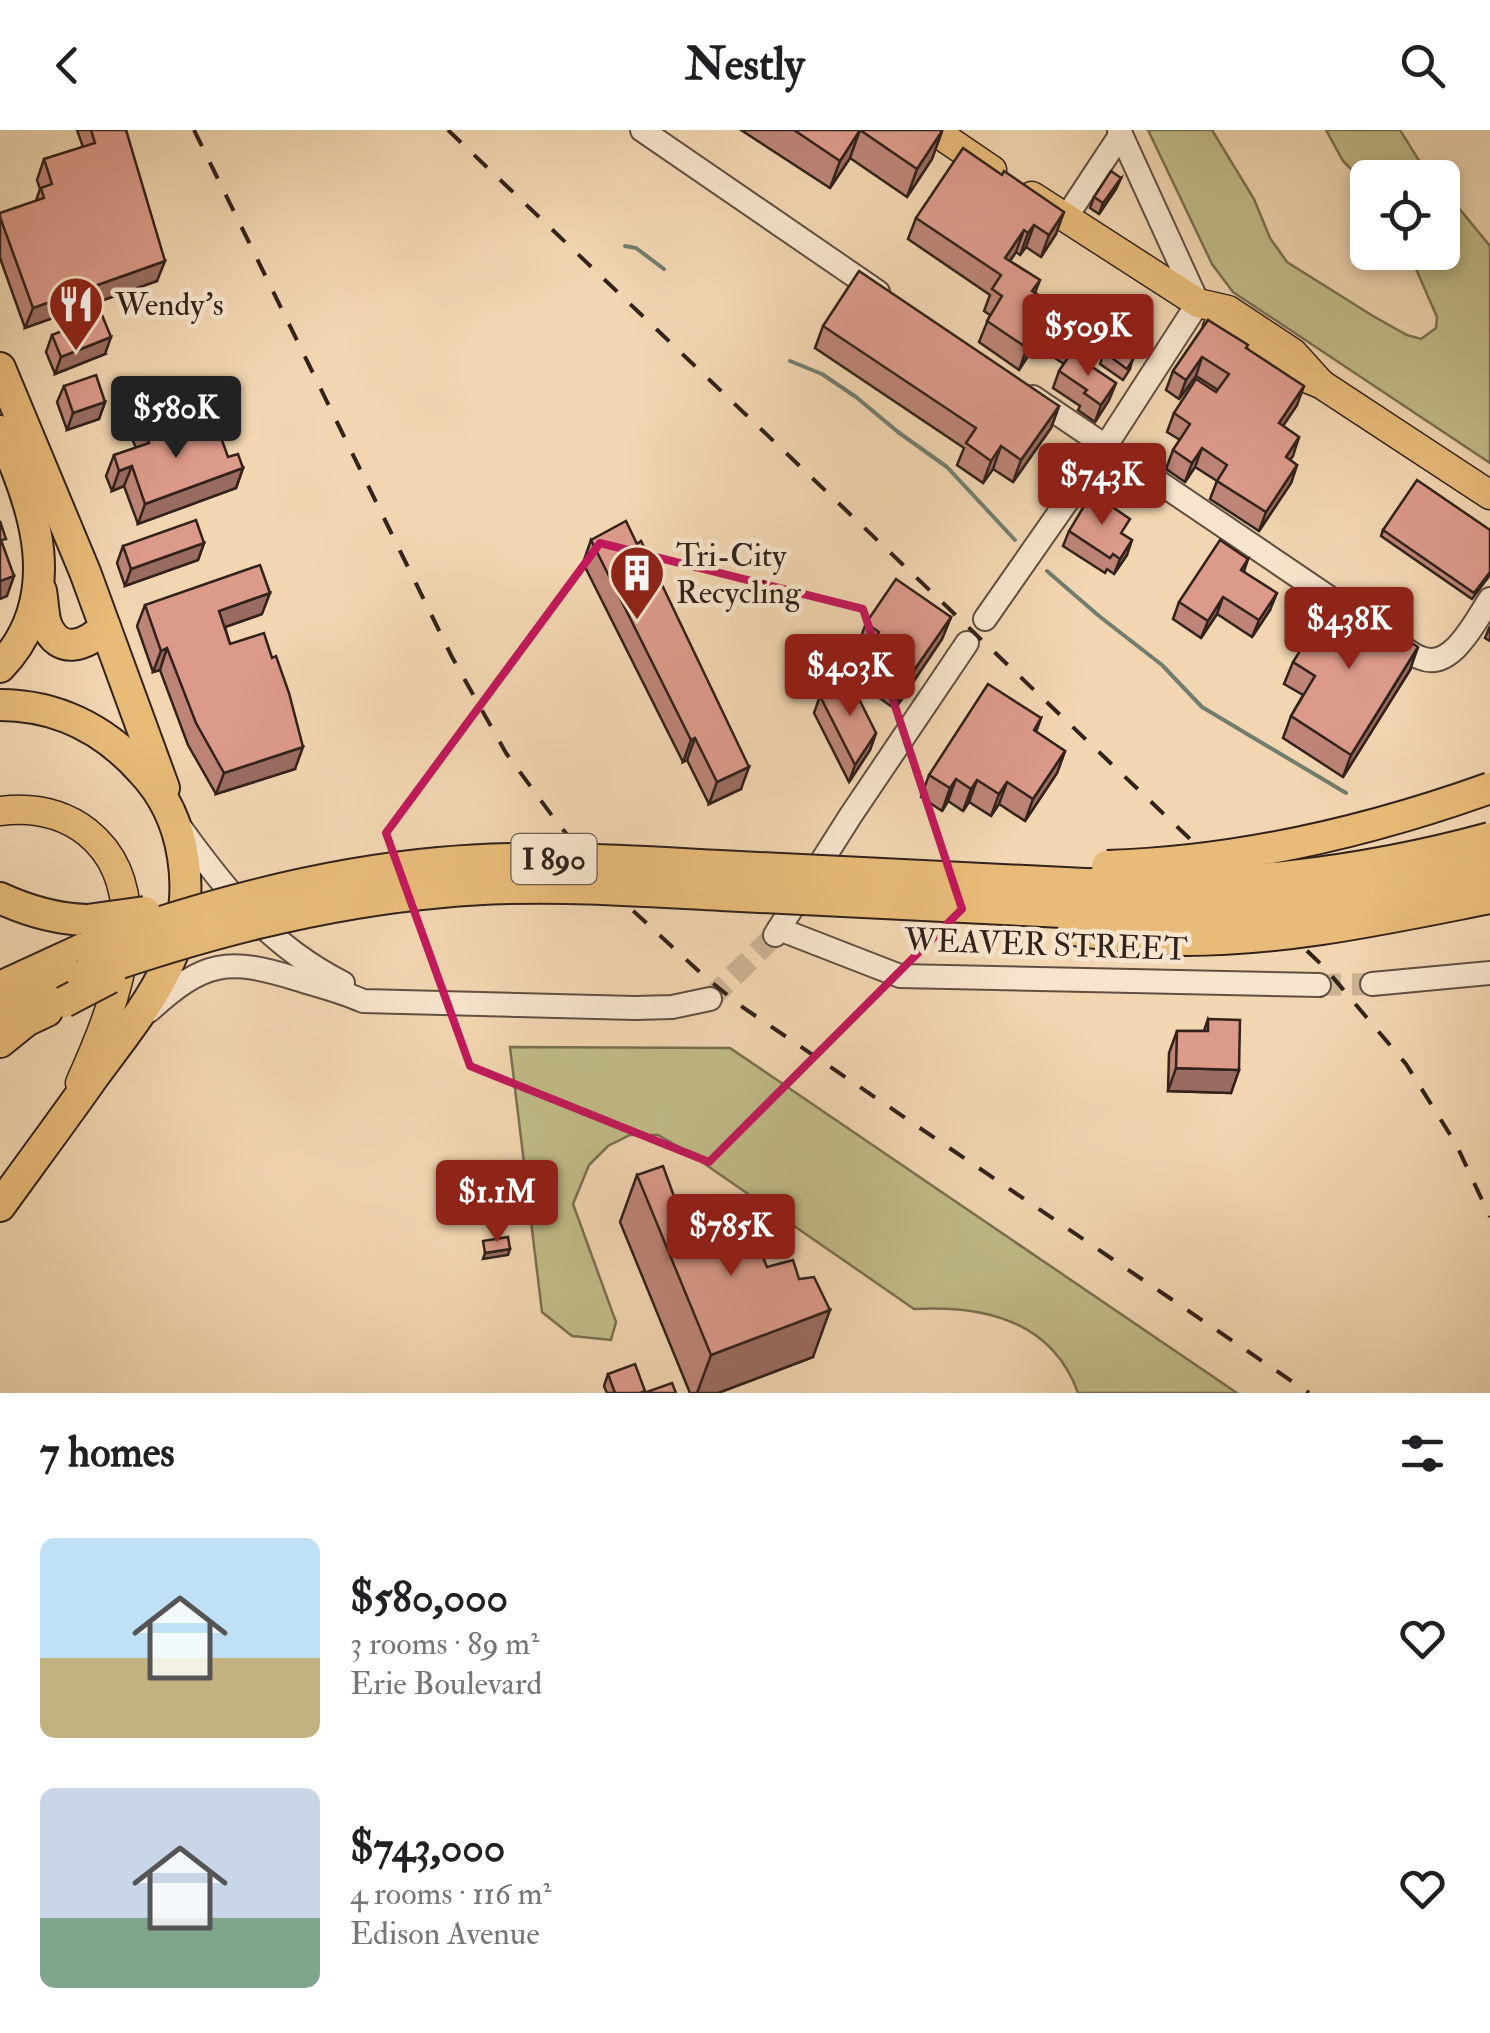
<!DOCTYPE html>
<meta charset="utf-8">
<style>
:root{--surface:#fff;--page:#f6f6f6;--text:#202124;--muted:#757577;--accent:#8f2418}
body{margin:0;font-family:"IM FELL Double Pica",serif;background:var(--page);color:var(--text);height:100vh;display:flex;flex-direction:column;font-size:38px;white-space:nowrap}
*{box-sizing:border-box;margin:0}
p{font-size:32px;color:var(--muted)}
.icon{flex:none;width:55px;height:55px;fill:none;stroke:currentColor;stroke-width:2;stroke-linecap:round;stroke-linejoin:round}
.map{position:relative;height:1263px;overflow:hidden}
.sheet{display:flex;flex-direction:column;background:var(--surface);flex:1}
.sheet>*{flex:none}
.tools{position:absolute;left:1350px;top:30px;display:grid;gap:20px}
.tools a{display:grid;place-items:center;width:110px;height:110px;border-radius:15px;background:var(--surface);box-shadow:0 5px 15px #0003;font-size:50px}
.price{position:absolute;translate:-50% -85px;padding:0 22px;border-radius:10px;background:var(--accent);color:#fff;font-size:32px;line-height:65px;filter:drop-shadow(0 2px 5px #0008)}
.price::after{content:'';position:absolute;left:50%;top:60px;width:30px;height:22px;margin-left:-15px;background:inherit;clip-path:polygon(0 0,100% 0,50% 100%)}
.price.current{background:#222;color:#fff}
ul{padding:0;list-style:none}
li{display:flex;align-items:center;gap:30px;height:250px;padding:0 40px}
li span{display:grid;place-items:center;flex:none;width:280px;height:200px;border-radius:15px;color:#555}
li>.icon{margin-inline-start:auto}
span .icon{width:120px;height:120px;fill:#fffc;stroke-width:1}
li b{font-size:42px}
h2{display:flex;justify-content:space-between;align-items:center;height:120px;padding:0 40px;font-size:42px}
header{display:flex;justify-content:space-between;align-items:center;height:130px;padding:0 40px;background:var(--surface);font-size:45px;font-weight:700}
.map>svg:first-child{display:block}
</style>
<header><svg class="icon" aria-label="back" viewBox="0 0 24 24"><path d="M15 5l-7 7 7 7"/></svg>Nestly<svg class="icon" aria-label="search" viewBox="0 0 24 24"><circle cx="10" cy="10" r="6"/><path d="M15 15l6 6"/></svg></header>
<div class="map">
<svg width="1490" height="1263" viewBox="0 0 1490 1263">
<rect width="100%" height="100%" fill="#f1d6b1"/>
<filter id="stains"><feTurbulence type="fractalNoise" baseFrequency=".002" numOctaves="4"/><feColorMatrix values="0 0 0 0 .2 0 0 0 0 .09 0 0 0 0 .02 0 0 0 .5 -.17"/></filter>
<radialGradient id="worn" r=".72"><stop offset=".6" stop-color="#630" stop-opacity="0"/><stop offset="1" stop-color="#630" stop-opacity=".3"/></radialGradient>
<g fill="#c1bc87" stroke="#796f52" stroke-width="2.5">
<path d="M1148,0H1212L1254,69L1270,108L1287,132L1373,186L1407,205L1421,209L1436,198L1437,187L1409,123L1442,122L1443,59L1490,116V333L1233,162L1212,134Z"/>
<path d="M1326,0H1400L1418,29L1433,47L1368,48L1367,55L1343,31Z"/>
<path d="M510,917L730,918L1237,1263H1078C1052,1190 983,1175 914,1179L686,1021L658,1005H630L608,1016L589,1035L573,1074L616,1192L611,1210L572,1206L542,1182Z"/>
</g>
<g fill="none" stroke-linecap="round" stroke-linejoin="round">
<g stroke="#717d6f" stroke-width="4">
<path d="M625,116L636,118L664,139"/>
<path d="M790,231L822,244L856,267L898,302L947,337L1015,410"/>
<path d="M1047,441L1099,486L1162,535L1202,577L1346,663"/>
</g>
<g stroke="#cbb293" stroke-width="22" stroke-dasharray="22 11" stroke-linecap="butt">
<path d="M1319,855L1372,854"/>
<path d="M710,869L775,805"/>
</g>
<g stroke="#614f41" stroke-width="26">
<g id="minor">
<path d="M642,0L878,162"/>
<path d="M1065,89L1121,4"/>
<path d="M1033,267L1358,487"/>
<path d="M985,489L1105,317L1198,173L1119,0"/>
<path d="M1393,510C1402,516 1411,525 1421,528C1452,541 1476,490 1490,469"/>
<path d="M180,697C226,761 270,816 343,853"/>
<path d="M779,799L900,846L1319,855"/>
<path d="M775,805L851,685L967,513"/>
<path d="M1372,854L1490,843"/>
<path d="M149,881C204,831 227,827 297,849C319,856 341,861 363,871L635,878L672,877L710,869"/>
</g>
</g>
<g stroke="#31221c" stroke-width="31">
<g id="major">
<path d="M933,0L992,40"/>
<path d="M1032,66L1198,173L1228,180L1293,223L1321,254"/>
<path d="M1217,198L1282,239L1321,254L1490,365"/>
<path d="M0,681C32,677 61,682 87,702C162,762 112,882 80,953"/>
</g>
</g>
<g stroke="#31221c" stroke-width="34">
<g id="highway">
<path d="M0,238L85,442L164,658"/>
<path d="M0,301C36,377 66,468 0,537"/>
<path d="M41,461C43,472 43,484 46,494C59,527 87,515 105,497"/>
<path d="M0,575C56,575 104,599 141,640C165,665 178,694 183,727C198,818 144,878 94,946C63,990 31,1033 0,1076"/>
<path d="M0,768C28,781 56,789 87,790"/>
<path d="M0,857L85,818"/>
<path d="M0,885L82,846"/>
<path d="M0,912L26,891L47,881"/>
</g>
</g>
<use href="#minor" stroke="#f6e4cc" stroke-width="22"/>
<use href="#major" stroke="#e8bb78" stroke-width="28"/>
<use href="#highway" stroke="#e8bb78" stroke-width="30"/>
<g stroke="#31221c" stroke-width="4" stroke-dasharray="18 18" stroke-linecap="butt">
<path d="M194,0L452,527L506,623L556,691L617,766L704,846L741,876L1309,1263"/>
<path d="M448,0L1325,838L1406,934L1456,1014L1490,1087"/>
</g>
<g stroke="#31221c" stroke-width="34" stroke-linecap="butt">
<g id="highway-bridge">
<path d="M1107,736C1238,732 1367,702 1490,658"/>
<path d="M87,790L145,782"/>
<path d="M1073,800C1108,805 1144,809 1180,810C1284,811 1388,788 1490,768"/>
<path d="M85,818C200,776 317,744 439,733C532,724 627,731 720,736C842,742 963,748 1085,754C1224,758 1355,745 1490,708"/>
<path d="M82,846C199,805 318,773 442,762C534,753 628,760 721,765C842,771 963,777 1083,783C1222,787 1356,774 1490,738"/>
<path d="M64,872L110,848"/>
</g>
</g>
<use href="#highway-bridge" stroke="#e8bb78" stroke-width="30"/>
</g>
<g fill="#bd8477" stroke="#31221c" stroke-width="2.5">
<path d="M77,0H126L157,151L25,198L0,128V83L36,71L40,59L37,50L44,29L83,17Z"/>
<path d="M741,0H941L942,1L932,29L907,67L850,28L830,58Z"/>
<path d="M1002,45L1056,104L1041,127L1026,117L1020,125L1016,122L1010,131L1040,150L1035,163L1058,178L1093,187L1085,208L1074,225L1116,253L1109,270L1095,292L1078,280L1080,276L1053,258L1059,241L1064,234L1035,215L1019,240L979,212L990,185L984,181L990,165L908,109L916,88Z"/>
<path d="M1121,48L1116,59L1099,84L1090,78L1094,67Z"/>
<path d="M1208,190L1247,218L1297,275L1283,296L1299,307L1290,330L1297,335L1291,353L1259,401L1210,369L1217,351L1195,337L1185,352L1166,339L1173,320L1180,310L1167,302L1174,283L1216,262L1218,260L1196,246L1179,269L1166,260L1173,241Z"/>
<path d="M823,196L1059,276L1051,298L1013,352L993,339L983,353L957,335L964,318L815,218Z"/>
<path d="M52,205L105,224L55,244L46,222Z"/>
<path d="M1143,208L1139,219L1133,227L1130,239L1123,250L1100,234L1104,222Z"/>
<path d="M64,256L105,272L99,289L67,300L57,272Z"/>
<path d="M141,291L171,316L228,327L243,338L236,358L138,394L124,356L112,361L106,346L114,325L136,318L133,311Z"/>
<path d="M1383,400L1490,445L1472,469L1381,406Z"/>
<path d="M1069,401L1124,405L1127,425L1114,444L1107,439L1105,443L1063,416Z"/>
<path d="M591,410L741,659L709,674L687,630L683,632L583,433Z"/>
<path d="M204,413L198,430L125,456L117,433L123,416Z"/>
<path d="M1248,429L1244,441L1270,480L1252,507L1217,484L1201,508L1173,489L1179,472Z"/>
<path d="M145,475L262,484L225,497L230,514L295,639L216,664L188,615L160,540L153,542L137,496Z"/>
<path d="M951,487L942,509L895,579L878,567L884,550L863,535L868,522L858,515L866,493Z"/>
<path d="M1490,496V511L1485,508Z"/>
<path d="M1293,532L1410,540L1343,647L1283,608L1291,586L1303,565L1284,554Z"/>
<path d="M820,566L876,603L870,620L849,652L814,583Z"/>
<path d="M1041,588L1036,602L1065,621L1057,643L1025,691L999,674L991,686L969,672L963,681L948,671L942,681L921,667L929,645Z"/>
<path d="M1208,889L1239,940L1231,963L1168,961L1169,923L1177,901H1204Z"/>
<path d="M637,1045L696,1127L767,1137L813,1227L718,1263H690L620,1092Z"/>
<path d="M608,1244L644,1263H676H607L604,1256Z"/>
</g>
<g fill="#9a6c61" stroke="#31221c" stroke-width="2.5">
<path d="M860,0L850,28L830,58L840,31Z"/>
<path d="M942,1L932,29L907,67L917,39Z"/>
<path d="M1121,48L1116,59L1099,84L1103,73Z"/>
<path d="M1064,82L1056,104L1041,127L1049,105Z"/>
<path d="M1034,95L1026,117L1020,125L1028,103Z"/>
<path d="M1024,100L1016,122L1000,145L1005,128Z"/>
<path d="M165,131L157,151L25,198L33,178Z"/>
<path d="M1093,187L1085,208L1068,236L1076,214Z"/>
<path d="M1043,193L1035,215L1019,240L1027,218Z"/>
<path d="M111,207L105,224L55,244L61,227Z"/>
<path d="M1143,208L1139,219L1127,236L1131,225Z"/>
<path d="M1202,227L1196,246L1179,269L1186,250Z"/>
<path d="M1116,253L1109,270L1095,292L1101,275Z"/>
<path d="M1304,256L1297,275L1272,312L1279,293Z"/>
<path d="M105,272L99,289L67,300L73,283Z"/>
<path d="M1059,276L1051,298L1013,352L1021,330Z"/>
<path d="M1299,307L1293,326L1279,346L1286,327Z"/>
<path d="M1001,316L993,339L983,353L991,331Z"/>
<path d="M1202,318L1195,337L1185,352L1192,333Z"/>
<path d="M1297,335L1291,353L1259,401L1266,382Z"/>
<path d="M132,336L124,356L112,361L119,341Z"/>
<path d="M243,338L236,358L138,394L145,374Z"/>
<path d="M1132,410L1127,425L1114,444L1120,429Z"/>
<path d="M204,413L198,430L125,456L131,439Z"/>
<path d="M14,446L7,466L0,469V451Z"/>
<path d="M270,463L262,484L211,502L219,481Z"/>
<path d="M1277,463L1270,480L1252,507L1259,490Z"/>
<path d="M1223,467L1217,484L1201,508L1208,491Z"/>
<path d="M951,487L942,509L895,579L903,556Z"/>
<path d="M1418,517L1410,540L1343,647L1351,625Z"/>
<path d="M167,518L160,540L153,542L161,521Z"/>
<path d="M876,603L870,620L849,652L855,635Z"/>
<path d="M695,608L687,630L683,632L691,610Z"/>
<path d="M303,617L295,639L216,664L224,643Z"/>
<path d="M1065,621L1057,643L1025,691L1033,669Z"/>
<path d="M749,637L741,659L709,674L717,652Z"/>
<path d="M956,649L948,671L942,681L950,658Z"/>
<path d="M977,650L969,672L963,681L971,659Z"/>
<path d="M1007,652L999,674L991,686L999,664Z"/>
<path d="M1176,938L1239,940L1231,963L1168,961Z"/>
<path d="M510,1119L508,1125L483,1129L485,1123Z"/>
<path d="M830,1180L813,1227L718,1263H697L711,1225Z"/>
</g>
<g fill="#dc9a8a" stroke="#31221c" stroke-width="2.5">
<path d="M91,0H126L165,131L33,178L0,87V83L44,68L41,58L52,54L44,29L95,13Z"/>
<path d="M794,0H941L942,1L917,39L860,0L840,31Z"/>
<path d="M963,18L1002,45L1004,41L1064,82L1049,105L1034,95L1028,103L1024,100L1005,128L1040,150L1032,161L1058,178L1064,168L1093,187L1076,214L1043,193L1027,218L987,191L1002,166L992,159L1001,145L916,88Z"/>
<path d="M1111,41L1121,48L1103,73L1094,67Z"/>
<path d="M859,141L1059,276L1021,330L1001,316L991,331L966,313L976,298L823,196Z"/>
<path d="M102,185L111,207L61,227L52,205Z"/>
<path d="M1208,190L1248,215L1246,218L1304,256L1279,293L1299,307L1286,327L1297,335L1266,382L1217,351L1227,335L1202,318L1192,333L1173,320L1190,294L1174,283L1196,249L1216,262L1229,244L1202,227L1186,250L1173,241Z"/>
<path d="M1131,199L1143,208L1131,225L1134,228L1127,239L1104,222L1111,212L1119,217Z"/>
<path d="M1071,223L1116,253L1101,275L1084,263L1087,260L1059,241Z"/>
<path d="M96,245L105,272L73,283L64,256Z"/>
<path d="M160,284L171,316L218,299L228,327L238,324L243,338L145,374L132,336L119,341L114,325L149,313L141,291Z"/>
<path d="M1417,350L1490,400V442L1474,463L1383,400Z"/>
<path d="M1092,363L1130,389L1121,403L1132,410L1120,429L1113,424L1110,428L1069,401Z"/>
<path d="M196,390L204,413L131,439L123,416Z"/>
<path d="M0,391L6,409L1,410L14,446L0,451Z"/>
<path d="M626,391L637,414L641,411L749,637L717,652L695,608L691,610L591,410Z"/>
<path d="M1220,410L1248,429L1241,440L1277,463L1259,490L1223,467L1208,491L1179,472Z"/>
<path d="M260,435L270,463L219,481L230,514L264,503L272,528L276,526L289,563L303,617L224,643L196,593L167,518L161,521L145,475Z"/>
<path d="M896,449L951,487L903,556L886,545L896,530L871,513L879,502L866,493Z"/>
<path d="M1336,463L1418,517L1351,625L1291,586L1315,546L1293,532Z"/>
<path d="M850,551L876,603L855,635L820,566Z"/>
<path d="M988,554L1041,588L1034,600L1065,621L1033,669L1007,652L999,664L977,650L971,659L956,649L950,658L929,645Z"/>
<path d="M1208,889L1240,890L1239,940L1176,938L1177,901H1208Z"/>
<path d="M663,1036L696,1127L753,1104L767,1137L793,1130L799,1149L814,1147L830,1180L711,1225L637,1045Z"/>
<path d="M508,1107L510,1119L485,1123L483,1111Z"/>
<path d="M635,1234L645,1261L640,1263H615L608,1244Z"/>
<path d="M672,1253L676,1263H644Z"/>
</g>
<path fill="none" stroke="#c2185b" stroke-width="8" stroke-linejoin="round" d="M600,413L863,479L962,779L709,1032L470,936L386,703Z"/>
<defs>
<g id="restaurant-pin" transform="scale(2.875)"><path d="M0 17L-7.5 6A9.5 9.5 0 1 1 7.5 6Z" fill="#8f2418" stroke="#f6e4cc"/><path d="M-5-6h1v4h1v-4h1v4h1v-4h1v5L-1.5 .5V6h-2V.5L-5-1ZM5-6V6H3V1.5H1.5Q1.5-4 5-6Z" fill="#fff"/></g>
<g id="building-pin" transform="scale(2.875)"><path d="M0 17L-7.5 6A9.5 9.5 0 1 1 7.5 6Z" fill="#8f2418" stroke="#f6e4cc"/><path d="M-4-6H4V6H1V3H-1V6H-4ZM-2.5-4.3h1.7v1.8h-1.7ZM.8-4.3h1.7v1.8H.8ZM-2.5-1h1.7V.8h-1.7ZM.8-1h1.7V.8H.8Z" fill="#fff"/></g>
</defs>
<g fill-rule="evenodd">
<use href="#restaurant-pin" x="76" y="174"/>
<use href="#building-pin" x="637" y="443"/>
</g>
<g text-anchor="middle" stroke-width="9" stroke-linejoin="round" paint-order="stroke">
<rect fill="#f6e4cc" stroke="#6c5c51" stroke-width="2.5" x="511.5" y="704" width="85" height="50" rx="8"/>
<g font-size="30" font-weight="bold" fill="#31221c">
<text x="554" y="739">I 890</text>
</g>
<g font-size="32" fill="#31221c" stroke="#f6e4cc" text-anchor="start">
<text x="115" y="185">Wendy's</text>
<text x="676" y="436">Tri-City<tspan x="676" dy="37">Recycling</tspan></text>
</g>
<g font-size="32" fill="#31221c" stroke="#f6e4cc">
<text transform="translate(1046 814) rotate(2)" y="11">WEAVER STREET</text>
</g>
</g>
<rect width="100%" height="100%" filter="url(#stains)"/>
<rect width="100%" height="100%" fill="url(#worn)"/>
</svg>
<div class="tools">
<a><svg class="icon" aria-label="locate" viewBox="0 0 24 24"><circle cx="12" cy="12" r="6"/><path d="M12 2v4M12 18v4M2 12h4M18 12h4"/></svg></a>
</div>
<b class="price" style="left:1088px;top:249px">$509K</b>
<b class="price current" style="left:176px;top:331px">$580K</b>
<b class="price" style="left:1102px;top:398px">$743K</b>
<b class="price" style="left:1349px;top:542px">$438K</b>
<b class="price" style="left:850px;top:589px">$403K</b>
<b class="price" style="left:497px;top:1115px">$1.1M</b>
<b class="price" style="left:731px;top:1149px">$785K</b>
</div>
<section class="sheet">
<h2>7 homes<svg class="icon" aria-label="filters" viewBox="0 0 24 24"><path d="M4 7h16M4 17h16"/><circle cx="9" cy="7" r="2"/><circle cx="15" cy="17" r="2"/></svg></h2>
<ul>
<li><span style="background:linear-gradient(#bfe0f5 60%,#c2b280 0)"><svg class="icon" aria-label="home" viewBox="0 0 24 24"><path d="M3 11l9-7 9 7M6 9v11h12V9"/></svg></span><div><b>$580,000</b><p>3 rooms · 89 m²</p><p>Erie Boulevard</p></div><svg class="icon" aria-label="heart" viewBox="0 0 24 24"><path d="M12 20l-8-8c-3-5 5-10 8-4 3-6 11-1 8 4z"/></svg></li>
<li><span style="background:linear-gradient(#c9d6e8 65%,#7fa58c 0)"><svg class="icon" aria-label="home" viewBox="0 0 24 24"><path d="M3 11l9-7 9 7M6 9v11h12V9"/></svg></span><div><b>$743,000</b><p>4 rooms · 116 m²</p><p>Edison Avenue</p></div><svg class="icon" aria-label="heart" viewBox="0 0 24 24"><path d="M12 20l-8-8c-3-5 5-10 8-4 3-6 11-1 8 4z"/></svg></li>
</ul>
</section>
